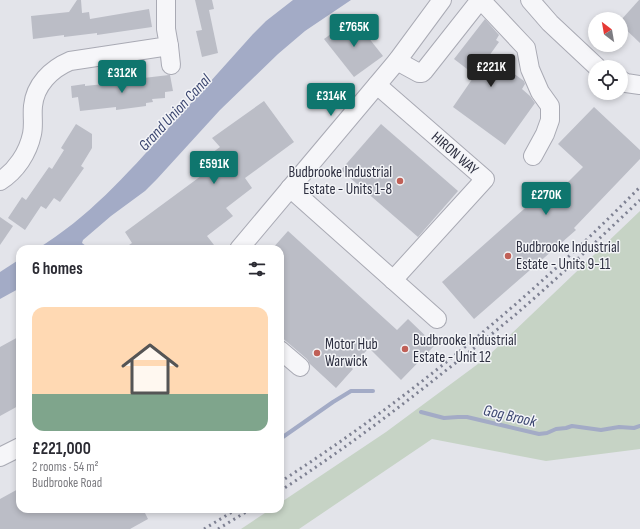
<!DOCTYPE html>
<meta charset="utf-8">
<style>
:root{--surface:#fff;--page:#f2f2f3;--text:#2b2b33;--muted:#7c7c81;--line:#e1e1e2;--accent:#0f766e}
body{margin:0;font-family:"Sofia Sans Condensed",sans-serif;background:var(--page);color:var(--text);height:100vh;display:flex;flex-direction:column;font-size:15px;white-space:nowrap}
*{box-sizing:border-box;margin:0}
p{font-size:13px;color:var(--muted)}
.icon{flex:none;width:22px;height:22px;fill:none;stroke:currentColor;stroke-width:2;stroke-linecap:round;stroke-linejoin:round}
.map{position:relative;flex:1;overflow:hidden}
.sheet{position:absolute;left:16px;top:245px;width:268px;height:268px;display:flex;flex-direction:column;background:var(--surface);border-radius:12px;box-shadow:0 2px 6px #0003}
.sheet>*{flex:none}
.needle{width:26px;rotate:329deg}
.buttons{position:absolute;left:588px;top:12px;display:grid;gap:8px}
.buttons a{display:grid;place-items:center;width:40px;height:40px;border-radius:50%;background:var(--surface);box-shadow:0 2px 6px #0003;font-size:20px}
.price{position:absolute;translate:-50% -34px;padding:0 9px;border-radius:4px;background:var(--accent);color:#fff;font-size:13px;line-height:26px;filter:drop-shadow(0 1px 2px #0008)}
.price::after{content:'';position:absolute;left:50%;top:24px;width:12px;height:9px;margin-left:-6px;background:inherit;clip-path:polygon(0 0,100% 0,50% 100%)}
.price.active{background:#222;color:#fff}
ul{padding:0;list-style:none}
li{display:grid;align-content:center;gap:8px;height:212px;padding:0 16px}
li+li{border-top:1px solid var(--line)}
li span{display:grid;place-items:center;height:124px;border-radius:12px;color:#555}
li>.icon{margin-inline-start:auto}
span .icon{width:72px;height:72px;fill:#fffc;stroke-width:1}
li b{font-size:17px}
h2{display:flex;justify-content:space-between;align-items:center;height:48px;padding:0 16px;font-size:17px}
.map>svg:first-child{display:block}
</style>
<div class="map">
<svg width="640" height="529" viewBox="0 0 640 529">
<rect width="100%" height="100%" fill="#e3e4ea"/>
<path fill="#c6d3c5" d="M640,211V449L546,461L432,439L299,529H241L271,509H280V503L386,432L486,358Z"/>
<g fill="#a3abc6">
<path d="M293,0H351L305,31L278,54L220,110L157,179L145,191L111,216L83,240L82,243L90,249H76L74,248L73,249H37C88,218 126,175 166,131C195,99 224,66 253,34L266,21Z"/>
<path d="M20,259V288L0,299V272Z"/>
</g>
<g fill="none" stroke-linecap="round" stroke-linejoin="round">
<g stroke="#a3abc6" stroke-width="4">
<path d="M421,412L444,418L458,417H467L539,434L547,433L556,429L566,428L572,426L601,430L619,427L634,428L640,426"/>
<path d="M280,439L333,402L351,391H373"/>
</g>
</g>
<g fill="#bbbdc6">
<path d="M77,0H81L82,13L89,12L90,19L149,9L152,27L97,35V33L64,37V35L33,39L31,16L69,12Z"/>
<path d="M195,0H212L214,9L209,10L218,53L202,57L196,31L202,30Z"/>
<path d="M639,0H640V43L621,25V20Z"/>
<path d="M353,18L383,56L354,77L324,39Z"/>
<path d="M485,19L499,35L496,40L499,42L489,56L524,81L525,84L522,89L530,96L535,103L505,145L453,107L475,75L454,59Z"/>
<path d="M169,75H170L173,91L165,92V98L152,99L153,102L146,103V106L116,110V107L80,111L78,97L72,98L71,86L85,84V86L104,84V85L136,81L135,79Z"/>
<path d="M264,101L294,142L245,178L252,188L226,208L233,216L207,236L214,245L208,249H123L132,243L125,232L201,176L193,167L220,147L212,138Z"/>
<path d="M594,107L640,150V159L574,228L576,230L474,319L442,282L542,193L549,201L583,167L558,144Z"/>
<path d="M76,124L92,134V148L81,166L84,168L60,202L54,198L46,209L41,206L25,230L8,218L22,197L26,200L49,167L52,169L64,150L61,148Z"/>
<path d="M381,124L458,191L418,237L341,170Z"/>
<path d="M0,217L13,226L0,245Z"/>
<path d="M288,231L397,330L408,319L435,345L401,380L369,348L351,367L353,369L336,388L310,364L307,359L280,336V249H272Z"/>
<path d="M20,336V405L0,416V347Z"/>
<path d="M20,488V509H143L148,519L130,529H0V499Z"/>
</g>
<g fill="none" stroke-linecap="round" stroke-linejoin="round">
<g stroke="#a9aab4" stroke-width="20">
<g id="minor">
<path d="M481,0L526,48L530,69L540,92L550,106V120L545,134L533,156"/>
<path d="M530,0L550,23L597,67"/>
<path d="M169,46L171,65"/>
<path d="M397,61L419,73H422L424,71L480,0"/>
<path d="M621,80L626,83L640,85"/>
<path d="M377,85L485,179L393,280"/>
<path d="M0,181C16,171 28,153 32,134C34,125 32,116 33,106C35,85 51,69 70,61L169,46L166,29V0"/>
<path d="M290,188L437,319"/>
<path d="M239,249L397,61L442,0"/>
<path d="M280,350L300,367"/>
<path d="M0,457L20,447"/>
</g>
</g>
<use href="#minor" stroke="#f6f6f9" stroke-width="18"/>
<g stroke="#7e8192" stroke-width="3" stroke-dasharray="2 4" stroke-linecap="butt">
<path d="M280,482C409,399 533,296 640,187"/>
<path d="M280,491C337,454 391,414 444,372C468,353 492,334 515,315C558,278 599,239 640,200"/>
<path d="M204,529L237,509"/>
<path d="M218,529L251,509"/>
</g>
</g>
<g fill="#c06057" stroke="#f3f4f7" stroke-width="1.5">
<circle cx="400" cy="181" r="4"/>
<circle cx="508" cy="256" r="4"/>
<circle cx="405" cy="349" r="4"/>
<circle cx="317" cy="353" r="4"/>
</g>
<g text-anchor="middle" stroke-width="3" stroke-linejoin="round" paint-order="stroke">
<g font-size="15" fill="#2d2f40" stroke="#f3f4f7">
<text transform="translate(455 153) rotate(41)" y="5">HIRON WAY</text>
</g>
<g font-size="15" fill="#2d2f40" stroke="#f3f4f7" text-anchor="start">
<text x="392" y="177" text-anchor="end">Budbrooke Industrial<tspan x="392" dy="17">Estate - Units 1-8</tspan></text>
<text x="516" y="252">Budbrooke Industrial<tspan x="516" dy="17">Estate - Units 9-11</tspan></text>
<text x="413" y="345">Budbrooke Industrial<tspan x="413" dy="17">Estate - Unit 12</tspan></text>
<text x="325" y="349">Motor Hub<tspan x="325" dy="17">Warwick</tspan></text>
</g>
<g font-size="16" font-style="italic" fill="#3b4670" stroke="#f3f4f7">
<text transform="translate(174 112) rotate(-47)" y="6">Grand Union Canal</text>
<text transform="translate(510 415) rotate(13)" y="6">Gog Brook</text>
</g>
</g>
</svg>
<div class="buttons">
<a><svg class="needle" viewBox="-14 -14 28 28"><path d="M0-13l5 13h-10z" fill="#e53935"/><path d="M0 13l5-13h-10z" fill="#7c7c81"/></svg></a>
<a><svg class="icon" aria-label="locate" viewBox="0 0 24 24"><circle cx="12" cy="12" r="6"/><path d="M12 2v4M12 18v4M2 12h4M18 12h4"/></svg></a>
</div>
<b class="price" style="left:354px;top:48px">£765K</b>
<b class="price active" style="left:491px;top:88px">£221K</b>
<b class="price" style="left:122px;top:94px">£312K</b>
<b class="price" style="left:331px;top:117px">£314K</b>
<b class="price" style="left:214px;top:185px">£591K</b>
<b class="price" style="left:546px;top:216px">£270K</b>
<section class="sheet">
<h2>6 homes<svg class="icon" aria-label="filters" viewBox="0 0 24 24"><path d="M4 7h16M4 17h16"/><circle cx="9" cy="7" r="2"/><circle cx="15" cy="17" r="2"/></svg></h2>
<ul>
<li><span style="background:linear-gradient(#ffd9b3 70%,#7fa58c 0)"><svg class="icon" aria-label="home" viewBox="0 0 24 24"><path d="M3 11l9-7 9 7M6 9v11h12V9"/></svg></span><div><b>£221,000</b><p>2 rooms · 54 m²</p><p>Budbrooke Road</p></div></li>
</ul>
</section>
</div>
